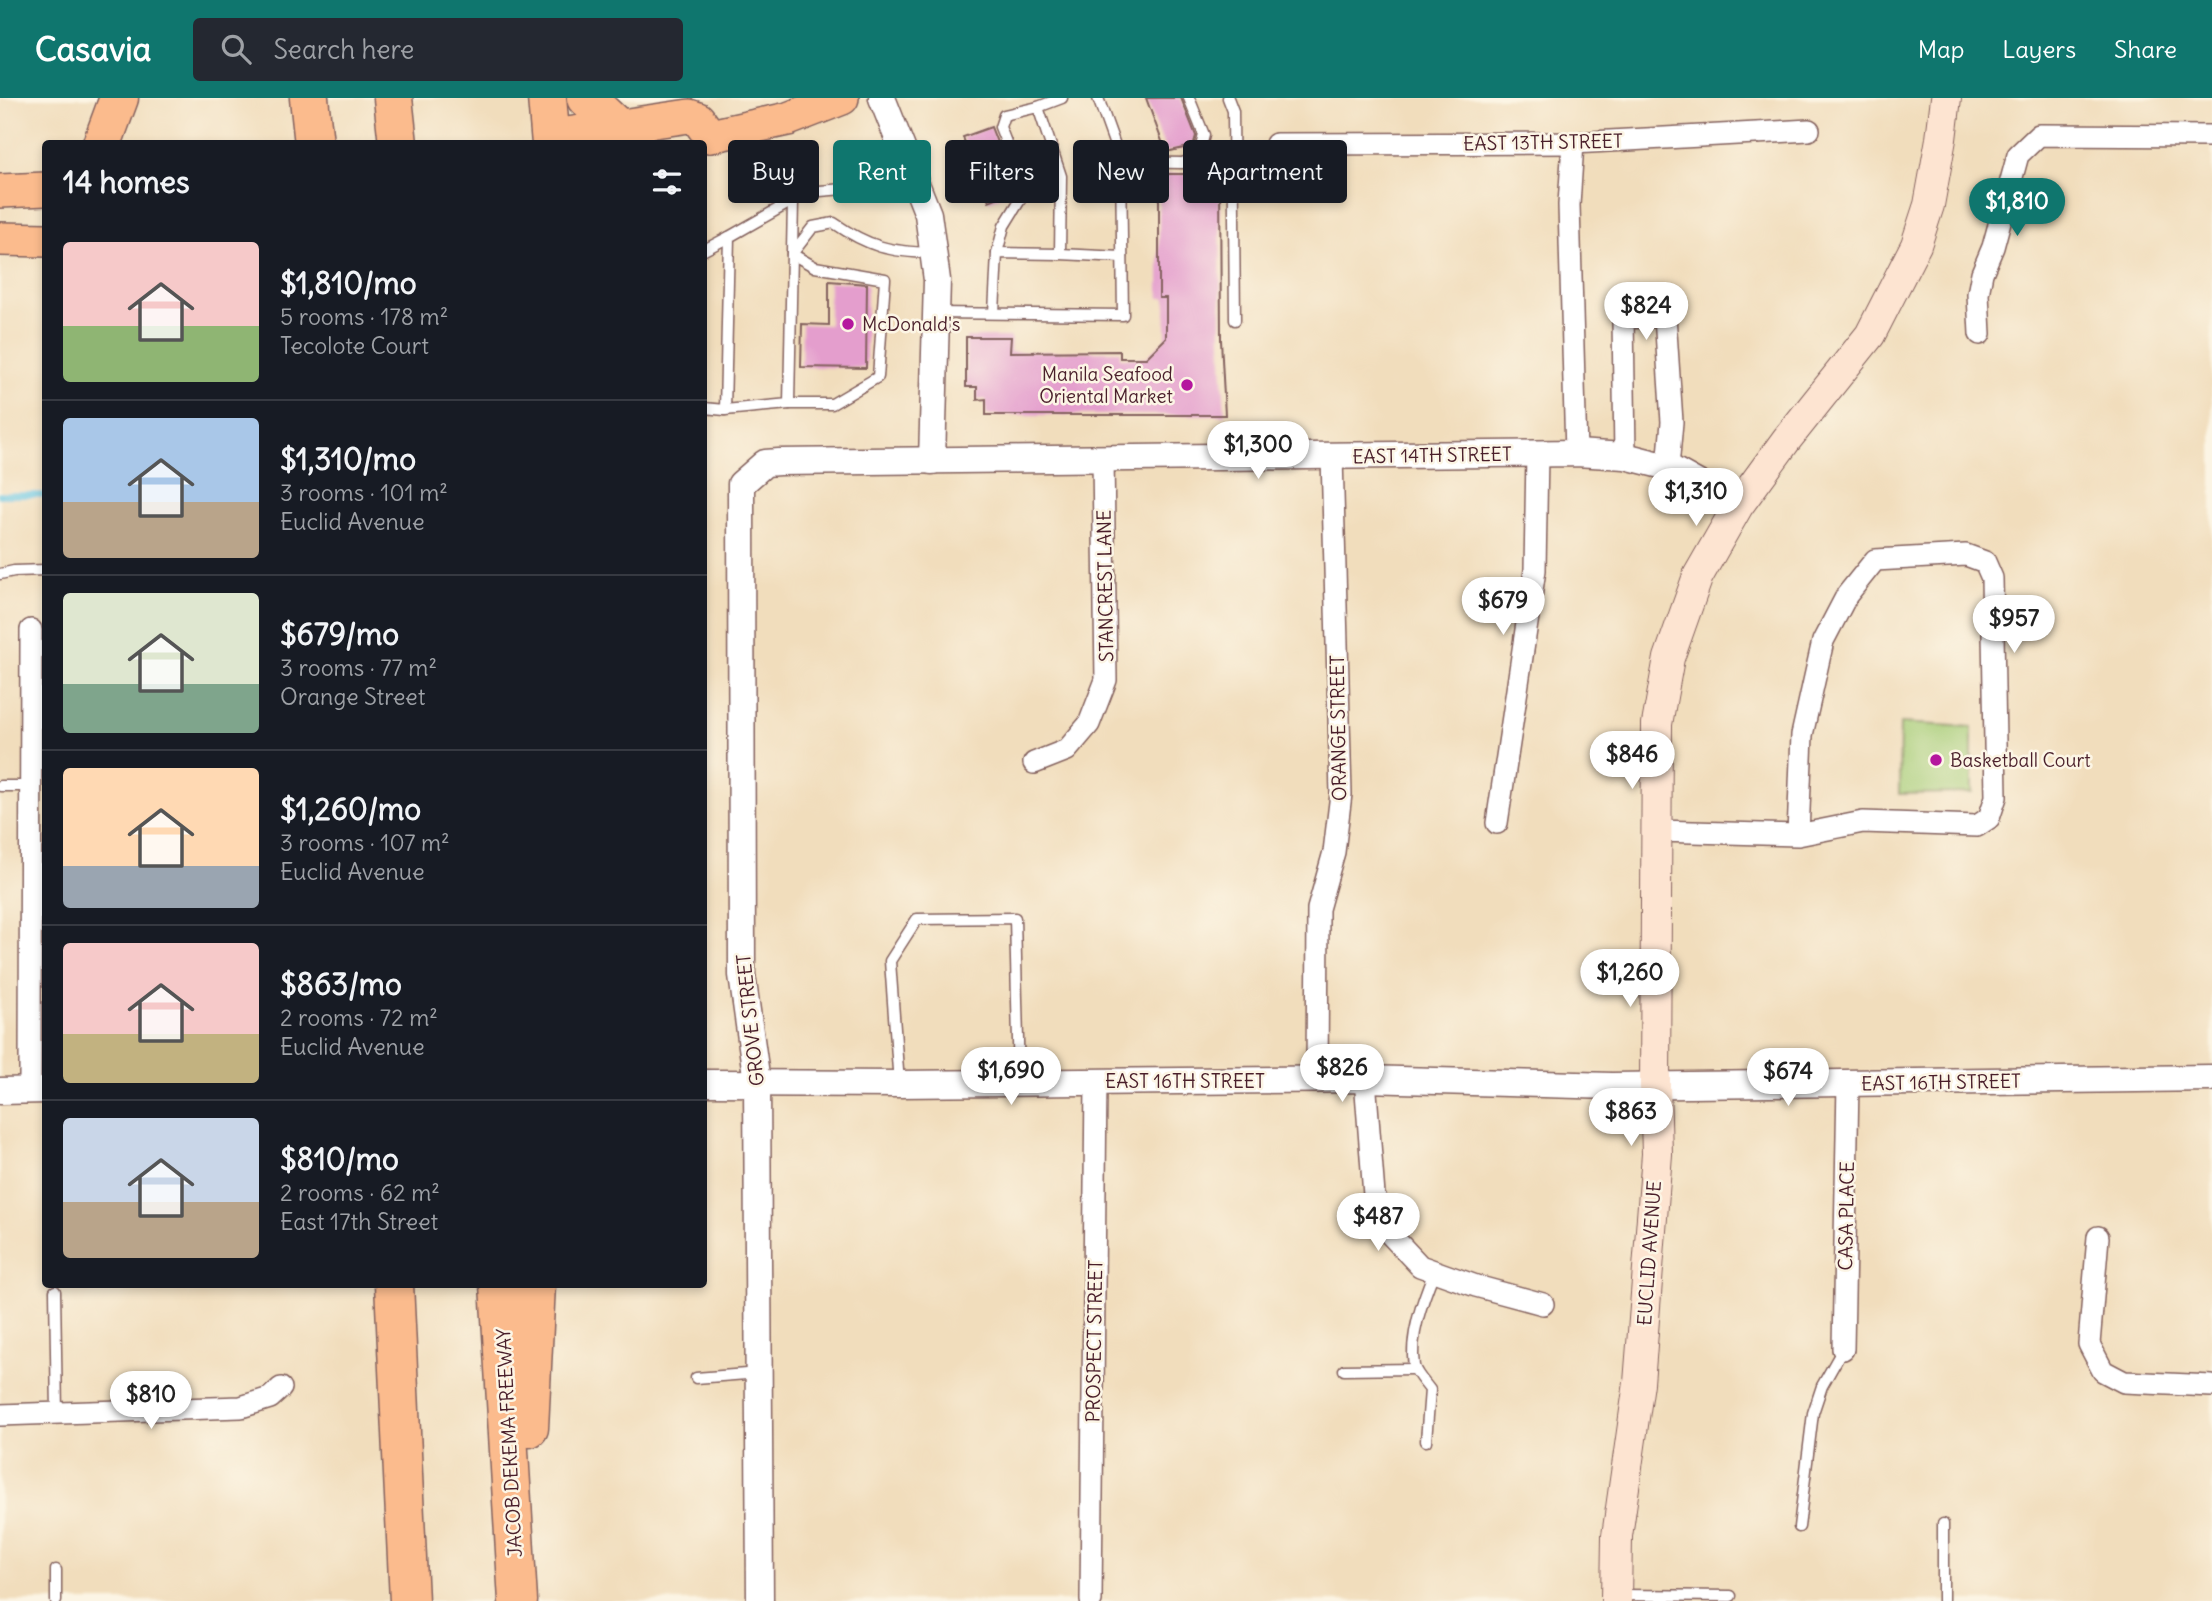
<!DOCTYPE html>
<meta charset="utf-8">
<style>
:root{--surface:#171b24;--page:#242831;--text:#f1f3f6;--muted:#9ea1a6;--line:#363941;--accent:#0f766e}
body{margin:0;font-family:Delius,sans-serif;background:var(--page);color:var(--text);height:100vh;display:flex;flex-direction:column;font-size:26px;white-space:nowrap}
*{box-sizing:border-box;margin:0}
p{font-size:23px;color:var(--muted)}
.icon{flex:none;width:38px;height:38px;fill:none;stroke:currentColor;stroke-width:2;stroke-linecap:round;stroke-linejoin:round}
.map{position:relative;flex:1;overflow:hidden}
.drawer{position:absolute;left:42px;top:42px;width:665px;height:1148px;display:flex;flex-direction:column;background:var(--surface);border-radius:7px;box-shadow:0 4px 10px #0003}
.drawer>*{flex:none}
.hud{position:absolute;left:728px;top:42px;width:665px;height:63px;display:flex;gap:14px}
.price{position:absolute;translate:-50% -60px;padding:0 16px;border-radius:24px;background:#fff;color:#222;font-size:23px;line-height:46px;filter:drop-shadow(0 2px 4px #0008)}
.price::after{content:'';position:absolute;left:50%;top:42px;width:21px;height:16px;margin-left:-10px;background:inherit;clip-path:polygon(0 0,100% 0,50% 100%)}
.price.selected{background:var(--accent);color:#fff}
ul{padding:0;list-style:none}
li{display:flex;align-items:center;gap:21px;height:175px;padding:0 21px}
li+li{border-top:2px solid var(--line)}
li span{display:grid;place-items:center;flex:none;width:196px;height:140px;border-radius:7px;color:#555}
li>.icon{margin-inline-start:auto}
span .icon{width:84px;height:84px;fill:#fffc;stroke-width:1}
li b{font-size:30px}
h2{display:flex;justify-content:space-between;align-items:center;height:84px;padding:0 21px;font-size:30px}
.tag{padding:0 24px;border-radius:7px;background:var(--surface);box-shadow:0 4px 10px #0003;font-size:24px;line-height:63px}
.tag.selected{background:var(--accent);color:#fff}
header{display:flex;align-items:center;gap:42px;box-sizing:border-box;height:98px;padding:0 35px;background:var(--accent);color:#fff}
header strong{font-size:33px}
nav{display:flex;gap:38px;margin-inline-start:auto;font-size:24px}
.search{width:490px;height:63px;background:var(--page);display:flex;align-items:center;gap:18px;box-sizing:border-box;padding:0 24px;border-radius:7px;color:var(--muted);font-size:26px}
.map>svg:first-child{display:block}
</style>
<header>
<strong>Casavia</strong>
<div class="search"><svg class="icon" aria-label="search" viewBox="0 0 24 24"><circle cx="10" cy="10" r="6"/><path d="M15 15l6 6"/></svg>Search here</div>
<nav><a>Map</a><a>Layers</a><a>Share</a></nav>
</header>
<div class="map">
<svg width="2212" height="1503" viewBox="0 0 2212 1503">
<rect width="100%" height="100%" fill="#fcf5e5"/>
<filter id="ink" filterUnits="userSpaceOnUse"><feTurbulence type="fractalNoise" baseFrequency=".0143" numOctaves="2"/><feDisplacementMap in="SourceGraphic" scale="14" xChannelSelector="R" yChannelSelector="G"/><feConvolveMatrix kernelMatrix="1 2 1 2 8 2 1 2 1" color-interpolation-filters="sRGB"/></filter>
<filter id="wash" filterUnits="userSpaceOnUse"><feTurbulence type="fractalNoise" baseFrequency=".00686" numOctaves="4" result="noise"/><feDisplacementMap in="SourceGraphic" scale="28" xChannelSelector="R" yChannelSelector="G"/><feGaussianBlur stdDeviation="1.57" result="paint"/><feColorMatrix in="noise" values="0 0 0 0 0 0 0 0 0 0 0 0 0 0 0 0 0 1.4 0 .05"/><feComposite in="paint" operator="in"/></filter>
<g filter="url(#wash)">
<rect width="100%" height="100%" fill="#f1ddbc"/>
<path fill="#a5cc76" stroke="#787650" stroke-width="2" d="M1900,625L1972,629V695L1899,696Z"/>
<g fill="none" stroke-linecap="round" stroke-linejoin="round">
<path stroke="#66c6e4" stroke-width="6" d="M0,397H46"/>
</g>
<g id="blocks">
<g fill="#e49ecd">
<path d="M1146,0H1181L1196,38L1193,48L1166,54Z"/>
<path d="M991,29L1008,73L1011,94L989,103L977,70L974,71L963,39Z"/>
<path d="M1159,76H1220L1221,242L1225,317H986V301L977,302V289H966V239H1011L1010,254L1120,253V260H1146L1166,240V200H1159Z"/>
<path d="M829,183L867,186L866,270L801,269L802,226L829,227Z"/>
</g>
</g>
</g>
<g filter="url(#ink)">
<use href="#blocks" fill-opacity="0" stroke="#84625e" stroke-width="2"/>
<g fill="none" stroke-linecap="round" stroke-linejoin="round">
<g stroke="#84625e" stroke-width="13">
<g id="service">
<path d="M1228,0L1233,13L1235,222"/>
<path d="M1038,9L1061,78L1060,156L1122,159"/>
<path d="M1121,64L1182,65L1198,60L1204,37L1189,0"/>
<path d="M793,103L789,306L725,312L729,139L808,94L914,85"/>
<path d="M704,152L729,139"/>
<path d="M997,155L1004,128L1020,102L1016,70L1000,29L1004,17L1038,9L1062,0"/>
<path d="M936,215L1123,217L1121,64L1098,0"/>
<path d="M994,215L997,155L1060,156"/>
<path d="M789,306H832L878,279L885,181L815,169L792,156L813,129L834,125C869,149 890,154 932,155"/>
<path d="M704,310L725,312"/>
<path d="M0,476L14,473L46,472"/>
<path d="M0,688H29"/>
<path d="M899,986L890,863L917,821L1015,820L1019,983"/>
<path d="M55,1193L57,1315"/>
<path d="M1344,1272L1414,1271"/>
<path d="M696,1280L759,1275"/>
<path d="M1426,1343L1430,1292C1425,1285 1416,1276 1414,1268C1409,1239 1423,1201 1434,1174"/>
<path d="M1799,1429L1813,1315L1822,1288L1843,1251"/>
<path d="M56,1472V1503"/>
<path d="M1619,1497L1731,1498"/>
<path d="M1943,1503V1426"/>
</g>
</g>
<g stroke="#84625e" stroke-width="24">
<g id="minor">
<path d="M1573,45L1569,107L1576,355"/>
<path d="M1276,46L1573,45L1809,32"/>
<path d="M1980,236L1978,196L1982,175L1993,149L2018,57L2039,37L2212,38"/>
<path d="M1625,358L1623,220L1665,218L1672,324L1668,369"/>
<path d="M1034,665L1067,652L1089,626L1106,582L1103,360"/>
<path d="M1497,725L1535,472L1537,356"/>
<path d="M1658,733L1798,737L1863,724L1977,728L1989,720L1996,699L1992,480L1985,464L1966,457L1875,462L1847,497L1823,543L1802,637L1798,737"/>
<path d="M1365,981L1374,1097L1388,1134L1420,1168L1476,1188L1543,1206"/>
<path d="M1317,983L1318,811L1334,754L1341,696L1332,358"/>
<path d="M30,992L31,532"/>
<path d="M2098,1139L2089,1246L2103,1273L2124,1284L2212,1288"/>
<path d="M1843,1251L1848,985"/>
<path d="M0,1317L241,1309L270,1300L281,1290"/>
<path d="M1091,1503L1096,983"/>
</g>
</g>
<g stroke="#84625e" stroke-width="29">
<g id="tertiary">
<path d="M882,0L928,116L937,182L932,363"/>
<path d="M704,985L899,986L1365,981L1612,988L2212,980"/>
<path d="M0,993L46,992"/>
<path d="M760,1503L757,984L742,877L741,386L765,365L779,364L1576,355L1625,358L1668,369L1738,408"/>
</g>
</g>
<g stroke="#84625e" stroke-width="32">
<path id="secondary" d="M1616,1503L1617,1438L1639,1285L1657,1056L1655,988L1657,626L1669,560L1698,478L1738,408L1787,341L1870,237L1916,147L1929,107L1941,41L1946,0"/>
</g>
<g stroke="#84625e" stroke-width="36">
<g id="primary">
<path d="M710,38L788,21L842,0"/>
<path d="M562,46L567,36L689,18L698,21L710,38"/>
<path d="M0,93L46,91"/>
<path d="M0,141L46,142"/>
</g>
</g>
<g stroke="#84625e" stroke-width="41">
<g id="motorway">
<path d="M309,0L314,46"/>
<path d="M393,0L398,46"/>
<path d="M547,0L551,46"/>
<path d="M586,0L618,30"/>
<path d="M102,46L119,0"/>
<path d="M394,1186L409,1503"/>
<path d="M499,1186L518,1503"/>
<path d="M529,1330L536,1186"/>
</g>
</g>
<use href="#service" stroke="#fff" stroke-width="10"/>
<use href="#minor" stroke="#fff" stroke-width="21"/>
<use href="#tertiary" stroke="#fff" stroke-width="26"/>
<use href="#secondary" stroke="#fde4d1" stroke-width="30"/>
<use href="#primary" stroke="#fbbb8d" stroke-width="33"/>
<use href="#motorway" stroke="#fbbb8d" stroke-width="38"/>
</g>
</g>
<g fill="#b5179e" stroke="#fcf5e5" stroke-width="2.5">
<circle cx="848" cy="226" r="7"/>
<circle cx="1187" cy="287" r="7"/>
<circle cx="1936" cy="662" r="7"/>
</g>
<g text-anchor="middle" stroke-width="5" stroke-linejoin="round" paint-order="stroke">
<g font-size="19" fill="#4a1f2b" stroke="#fcf5e5">
<text transform="translate(1543 44) rotate(-1)" y="7">EAST 13TH STREET</text>
<text transform="translate(1432 357) rotate(-1)" y="7">EAST 14TH STREET</text>
<text transform="translate(1105 488) rotate(-91)" y="7">STANCREST LANE</text>
<text transform="translate(1338 630) rotate(-91)" y="7">ORANGE STREET</text>
<text transform="translate(750 922) rotate(-96)" y="7">GROVE STREET</text>
<text x="1185" y="990">EAST 16TH STREET</text>
<text transform="translate(1941 984) rotate(-1)" y="7">EAST 16TH STREET</text>
<text transform="translate(1846 1118) rotate(-89)" y="7">CASA PLACE</text>
<text transform="translate(1649 1155) rotate(-86)" y="7">EUCLID AVENUE</text>
<text transform="translate(1094 1243) rotate(-89)" y="7">PROSPECT STREET</text>
<text transform="translate(509 1345) rotate(-93)" y="7">JACOB DEKEMA FREEWAY</text>
</g>
<g font-size="19" fill="#4a1f2b" stroke="#fcf5e5" text-anchor="start">
<text x="862" y="233">McDonald's</text>
<text x="1173" y="283" text-anchor="end">Manila Seafood<tspan x="1173" dy="22">Oriental Market</tspan></text>
<text x="1950" y="669">Basketball Court</text>
</g>
</g>
</svg>
<b class="price selected" style="left:2017px;top:140px">$1,810</b>
<b class="price" style="left:1646px;top:244px">$824</b>
<b class="price" style="left:1258px;top:383px">$1,300</b>
<b class="price" style="left:1696px;top:430px">$1,310</b>
<b class="price" style="left:1503px;top:539px">$679</b>
<b class="price" style="left:2014px;top:557px">$957</b>
<b class="price" style="left:1632px;top:693px">$846</b>
<b class="price" style="left:1630px;top:911px">$1,260</b>
<b class="price" style="left:1342px;top:1006px">$826</b>
<b class="price" style="left:1011px;top:1009px">$1,690</b>
<b class="price" style="left:1788px;top:1010px">$674</b>
<b class="price" style="left:1631px;top:1050px">$863</b>
<b class="price" style="left:1378px;top:1155px">$487</b>
<b class="price" style="left:151px;top:1333px">$810</b>
<div class="hud">
<a class="tag">Buy</a>
<a class="tag selected">Rent</a>
<a class="tag">Filters</a>
<a class="tag">New</a>
<a class="tag">Apartment</a>
</div>
<section class="drawer">
<h2>14 homes<svg class="icon" aria-label="filters" viewBox="0 0 24 24"><path d="M4 7h16M4 17h16"/><circle cx="9" cy="7" r="2"/><circle cx="15" cy="17" r="2"/></svg></h2>
<ul>
<li><span style="background:linear-gradient(#f6c9c9 60%,#8fb573 0)"><svg class="icon" aria-label="home" viewBox="0 0 24 24"><path d="M3 11l9-7 9 7M6 9v11h12V9"/></svg></span><div><b>$1,810/mo</b><p>5 rooms · 178 m²</p><p>Tecolote Court</p></div></li>
<li><span style="background:linear-gradient(#a9c7e8 60%,#b9a48a 0)"><svg class="icon" aria-label="home" viewBox="0 0 24 24"><path d="M3 11l9-7 9 7M6 9v11h12V9"/></svg></span><div><b>$1,310/mo</b><p>3 rooms · 101 m²</p><p>Euclid Avenue</p></div></li>
<li><span style="background:linear-gradient(#dfe7d0 65%,#7fa58c 0)"><svg class="icon" aria-label="home" viewBox="0 0 24 24"><path d="M3 11l9-7 9 7M6 9v11h12V9"/></svg></span><div><b>$679/mo</b><p>3 rooms · 77 m²</p><p>Orange Street</p></div></li>
<li><span style="background:linear-gradient(#ffd9b3 70%,#9aa5b1 0)"><svg class="icon" aria-label="home" viewBox="0 0 24 24"><path d="M3 11l9-7 9 7M6 9v11h12V9"/></svg></span><div><b>$1,260/mo</b><p>3 rooms · 107 m²</p><p>Euclid Avenue</p></div></li>
<li><span style="background:linear-gradient(#f6c9c9 65%,#c2b280 0)"><svg class="icon" aria-label="home" viewBox="0 0 24 24"><path d="M3 11l9-7 9 7M6 9v11h12V9"/></svg></span><div><b>$863/mo</b><p>2 rooms · 72 m²</p><p>Euclid Avenue</p></div></li>
<li><span style="background:linear-gradient(#c9d6e8 60%,#b9a48a 0)"><svg class="icon" aria-label="home" viewBox="0 0 24 24"><path d="M3 11l9-7 9 7M6 9v11h12V9"/></svg></span><div><b>$810/mo</b><p>2 rooms · 62 m²</p><p>East 17th Street</p></div></li>
</ul>
</section>
</div>
